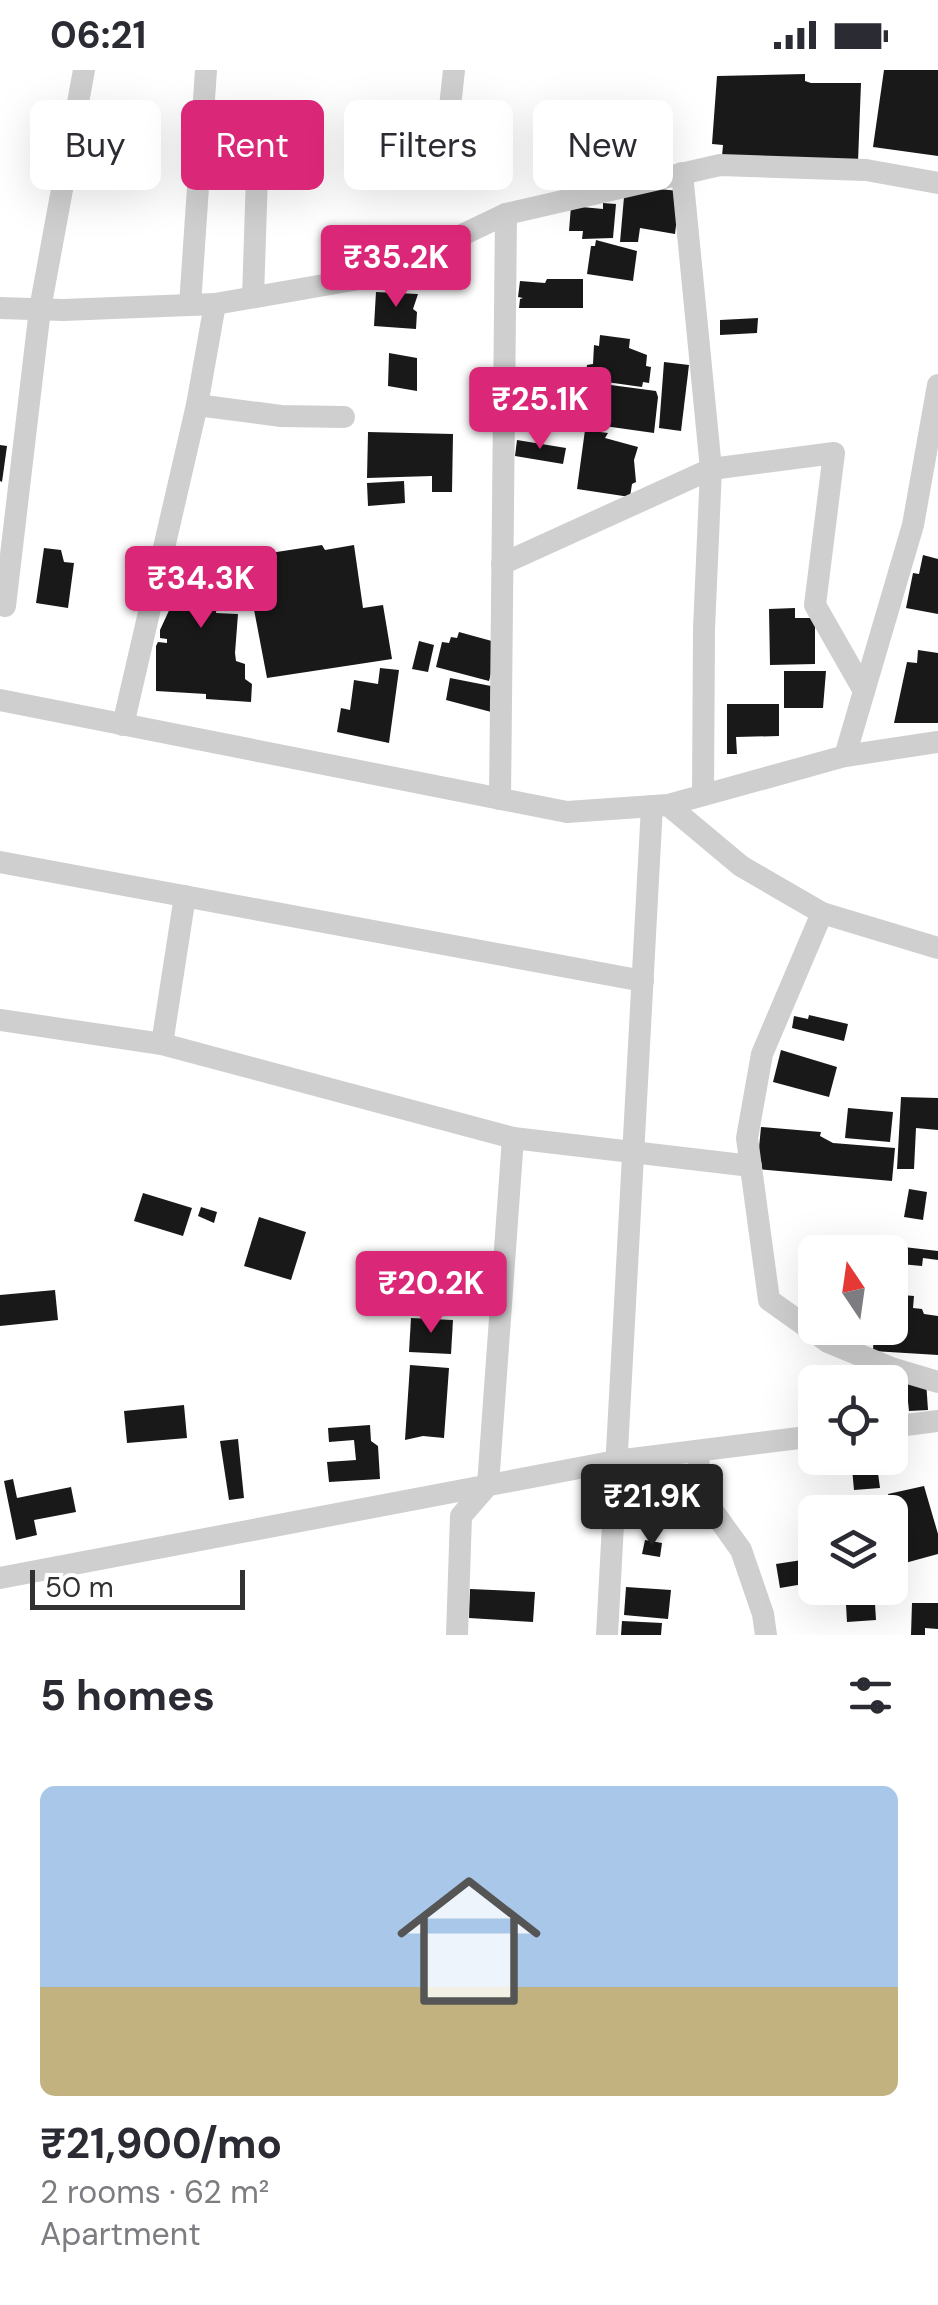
<!DOCTYPE html>
<meta charset="utf-8">
<style>
:root{--surface:#fff;--page:#f2f2f3;--text:#2b2b33;--muted:#7c7c81;--accent:#db2777}
body{margin:0;font-family:"DM Sans",sans-serif;background:var(--page);color:var(--text);height:100vh;display:flex;flex-direction:column;font-size:38px;white-space:nowrap}
*{box-sizing:border-box;margin:0}
p{font-size:32px;color:var(--muted)}
.icon{flex:none;width:55px;height:55px;fill:none;stroke:currentColor;stroke-width:2;stroke-linecap:round;stroke-linejoin:round}
.map{position:relative;height:1565px;overflow:hidden}
.drawer{display:flex;flex-direction:column;background:var(--surface);flex:1}
.drawer>*{flex:none}
.top-card{position:absolute;left:30px;top:30px;width:880px;height:90px;display:flex;gap:20px}
.needle{width:65px;rotate:347deg}
.fabs{position:absolute;left:798px;top:1165px;display:grid;gap:20px}
.fabs a{display:grid;place-items:center;width:110px;height:110px;border-radius:15px;background:var(--surface);box-shadow:0 10px 40px #0002;font-size:50px}
.scale{position:absolute;left:30px;bottom:25px;width:215px;box-sizing:border-box;padding-left:10px;border:5px solid #323232;border-top:0;font-size:28px;line-height:35px;white-space:nowrap;color:#323232;-webkit-text-stroke:8px #fff;paint-order:stroke}
.price{position:absolute;translate:-50% -85px;padding:0 22px;border-radius:10px;background:var(--accent);color:#fff;font-size:32px;line-height:65px;filter:drop-shadow(0 2px 5px #0008)}
.price::after{content:'';position:absolute;left:50%;top:60px;width:30px;height:22px;margin-left:-15px;background:inherit;clip-path:polygon(0 0,100% 0,50% 100%)}
.price.active{background:#222;color:#fff}
ul{padding:0;list-style:none}
li{display:grid;align-content:center;gap:20px;height:530px;padding:0 40px}
li span{display:grid;place-items:center;height:310px;border-radius:15px;color:#555}
li>.icon{margin-inline-start:auto}
span .icon{width:180px;height:180px;fill:#fffc;stroke-width:1}
li b{font-size:42px}
h2{display:flex;justify-content:space-between;align-items:center;height:120px;padding:0 40px;font-size:42px}
.tag{padding:0 35px;border-radius:15px;background:var(--surface);box-shadow:0 10px 40px #0002;font-size:35px;line-height:90px}
.tag.active{background:var(--accent);color:#fff}
.status{display:flex;justify-content:space-between;align-items:center;height:70px;padding:0 50px;background:var(--surface);direction:ltr}
.status svg{height:28px;fill:currentColor}
.map>svg:first-child{display:block}
</style>
<div class="status"><b>06:21</b><svg viewBox="0 0 49 12"><path d="M0 12V9h3v3zM5 12V6h3v6zM10 12V3h3v9zM15 12V0h3v12zM26 1h20v11H26zM47 4h2v5h-2z"/></svg></div>
<div class="map">
<svg width="938" height="1565" viewBox="0 0 938 1565">
<rect width="100%" height="100%" fill="#fff"/>
<g fill="#191919">
<path d="M884,0H938V86L873,77Z"/>
<path d="M805,4V11L811,13H861L858,92L722,86L723,75L712,74L717,6Z"/>
<path d="M625,116L680,121L675,164L640,158L638,172H620Z"/>
<path d="M603,133L616,134L613,168L582,169L583,161H569L571,136L603,139Z"/>
<path d="M596,170L637,181L633,211L587,204L591,176H595Z"/>
<path d="M547,209H583V238H519L520,229L523,228L518,227L520,211L545,213Z"/>
<path d="M376,222L418,224L413,239L417,242L416,259L374,256Z"/>
<path d="M758,248L757,263L720,265V250Z"/>
<path d="M600,265L630,269L629,278L647,285L646,296L651,297L649,313L643,312L642,317L585,309L587,295L593,294L594,275L599,276Z"/>
<path d="M389,283L417,288V321L388,316Z"/>
<path d="M664,292L689,295L681,361L659,358Z"/>
<path d="M588,312L656,321L658,327L654,363L583,353L585,338L605,341L607,327L584,324Z"/>
<path d="M585,360L608,363L605,368L638,377L634,390L636,412L632,414L630,427L577,419Z"/>
<path d="M368,362L453,364L452,422H432V406L367,408Z"/>
<path d="M517,370L566,378L563,394L515,386Z"/>
<path d="M0,375L7,376L2,412L0,411Z"/>
<path d="M404,411L405,433L368,436L367,413Z"/>
<path d="M322,475L325,480L354,475L363,538L383,535L392,589L267,608L244,487Z"/>
<path d="M44,478L61,480L64,492L74,493L68,538L36,533Z"/>
<path d="M176,479L239,484L236,517L219,516L216,543L238,544L235,583L236,591L245,594V609L252,614L251,632L206,629V624L156,621V576L158,572L167,573V569L160,568V560L172,534Z"/>
<path d="M923,485L938,489V544L906,538L913,503L919,504Z"/>
<path d="M795,538V548H815V594L770,595L769,539Z"/>
<path d="M459,562L499,573L489,611L436,597L442,572L449,573L451,567L457,568Z"/>
<path d="M419,571L434,575L428,602L412,599Z"/>
<path d="M918,580L938,583V653H894L907,592L917,593Z"/>
<path d="M380,598L399,600L389,673L337,662L341,638L350,640L354,610L378,614Z"/>
<path d="M784,601H826L823,638H784Z"/>
<path d="M450,608L496,617L495,643L446,630Z"/>
<path d="M727,634H779V666L736,667L737,684H727Z"/>
<path d="M809,945L848,954L844,971L792,958L794,946L808,949Z"/>
<path d="M781,980L837,997L829,1027L773,1012Z"/>
<path d="M901,1027L938,1028V1060L916,1058L914,1099H897Z"/>
<path d="M848,1038L893,1042L890,1072L845,1068Z"/>
<path d="M761,1057L821,1062L820,1066L833,1073L895,1078L892,1111L757,1099Z"/>
<path d="M909,1119L927,1122L923,1150L904,1147Z"/>
<path d="M143,1123L192,1138L183,1166L134,1151Z"/>
<path d="M201,1137L217,1142L214,1153L198,1146Z"/>
<path d="M259,1147L306,1162L291,1210L244,1196Z"/>
<path d="M878,1174L938,1181V1190L923,1188L922,1196L890,1193V1182H877Z"/>
<path d="M436,1190L463,1193L457,1242L416,1239L412,1192Z"/>
<path d="M55,1220L58,1250L0,1256V1225Z"/>
<path d="M890,1224L914,1226L913,1238L922,1239L924,1244L938,1246V1285L873,1281L874,1258H890Z"/>
<path d="M411,1248L453,1250L451,1284L409,1282Z"/>
<path d="M410,1295L449,1298L444,1368L423,1366L405,1370Z"/>
<path d="M926,1311L928,1340L909,1341L906,1313Z"/>
<path d="M184,1335L187,1368L127,1373L124,1341Z"/>
<path d="M370,1355L371,1371L378,1376L380,1409L329,1412L327,1392L356,1390L354,1370L329,1372L328,1358Z"/>
<path d="M238,1369L244,1428L229,1430L220,1371Z"/>
<path d="M851,1388H876L880,1418L854,1420Z"/>
<path d="M629,1407L694,1410V1427L663,1426L662,1438H631V1428L625,1419Z"/>
<path d="M13,1409L17,1428L71,1417L76,1442L34,1450L37,1465L16,1470L4,1411Z"/>
<path d="M924,1416L938,1464V1484L905,1493L888,1424Z"/>
<path d="M645,1470L662,1473L660,1487L642,1484Z"/>
<path d="M815,1488V1512L780,1518L776,1494Z"/>
<path d="M890,1488H899L900,1511H890Z"/>
<path d="M626,1517L671,1520L668,1549L624,1545Z"/>
<path d="M845,1518H874L876,1550L847,1552Z"/>
<path d="M470,1519L535,1522L533,1552L469,1548Z"/>
<path d="M912,1533H938V1559L925,1558V1565H911Z"/>
<path d="M622,1551L662,1553L661,1565H621Z"/>
</g>
<g fill="none" stroke-linecap="round" stroke-linejoin="round">
<g stroke="#cfcfcf" stroke-width="22">
<path d="M450,37L454,0"/>
<path d="M682,103L711,399L704,559L703,725"/>
<path d="M253,227L258,75"/>
<path d="M215,234L197,335L281,346L344,347"/>
<path d="M190,235L206,0"/>
<path d="M0,238L63,240L215,234L376,206L506,144L720,95L866,100L938,113"/>
<path d="M502,494L711,399L834,383L815,535L864,621"/>
<path d="M5,536L40,239L84,0"/>
<path d="M0,630L567,742L668,735L845,686L938,672"/>
<path d="M123,655L197,335"/>
<path d="M845,686L913,455L938,315"/>
<path d="M500,729L506,144"/>
<path d="M668,735L741,796L822,843L938,878"/>
<path d="M0,792L643,911"/>
<path d="M822,843L762,984L747,1068L769,1230L828,1272L891,1298L938,1312"/>
<path d="M0,950L162,974L513,1068L751,1096"/>
<path d="M162,974L185,826"/>
<path d="M890,1357L938,1351"/>
<path d="M698,1381L700,1423L741,1480L763,1544L766,1565"/>
<path d="M0,1508L616,1391L815,1366"/>
<path d="M457,1565L461,1446L488,1415L513,1068"/>
<path d="M607,1565L652,736"/>
</g>
</g>
</svg>
<div class="fabs">
<a><svg class="needle" viewBox="-14 -14 28 28"><path d="M0-13l5 13h-10z" fill="#e53935"/><path d="M0 13l5-13h-10z" fill="#7c7c81"/></svg></a>
<a><svg class="icon" aria-label="locate" viewBox="0 0 24 24"><circle cx="12" cy="12" r="6"/><path d="M12 2v4M12 18v4M2 12h4M18 12h4"/></svg></a>
<a><svg class="icon" aria-label="layers" viewBox="0 0 24 24"><path d="M12 4l9 5-9 5-9-5zM3 14l9 5 9-5"/></svg></a>
</div>
<div class="scale">50 m</div>
<b class="price" style="left:396px;top:240px">₹35.2K</b>
<b class="price" style="left:540px;top:382px">₹25.1K</b>
<b class="price" style="left:201px;top:561px">₹34.3K</b>
<b class="price" style="left:431px;top:1266px">₹20.2K</b>
<b class="price active" style="left:652px;top:1479px">₹21.9K</b>
<div class="top-card">
<a class="tag">Buy</a>
<a class="tag active">Rent</a>
<a class="tag">Filters</a>
<a class="tag">New</a>
</div>
</div>
<section class="drawer">
<h2>5 homes<svg class="icon" aria-label="filters" viewBox="0 0 24 24"><path d="M4 7h16M4 17h16"/><circle cx="9" cy="7" r="2"/><circle cx="15" cy="17" r="2"/></svg></h2>
<ul>
<li><span style="background:linear-gradient(#a9c7e8 65%,#c2b280 0)"><svg class="icon" aria-label="home" viewBox="0 0 24 24"><path d="M3 11l9-7 9 7M6 9v11h12V9"/></svg></span><div><b>₹21,900/mo</b><p>2 rooms · 62 m²</p><p>Apartment</p></div></li>
</ul>
</section>
